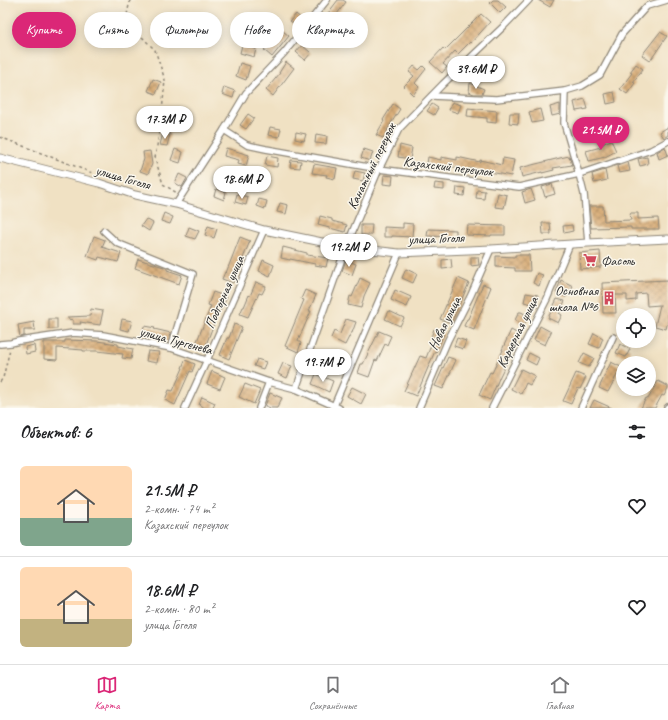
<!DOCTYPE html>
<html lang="ru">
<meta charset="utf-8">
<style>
:root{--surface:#fff;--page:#f6f6f6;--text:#202124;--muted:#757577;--line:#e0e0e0;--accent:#db2777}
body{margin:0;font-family:Caveat,sans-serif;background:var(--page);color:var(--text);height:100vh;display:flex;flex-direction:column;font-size:15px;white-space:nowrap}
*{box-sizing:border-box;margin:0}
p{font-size:13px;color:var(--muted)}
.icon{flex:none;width:22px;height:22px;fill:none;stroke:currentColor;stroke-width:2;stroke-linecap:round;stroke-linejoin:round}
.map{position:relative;height:408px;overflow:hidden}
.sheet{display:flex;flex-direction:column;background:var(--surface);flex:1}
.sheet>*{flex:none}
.hud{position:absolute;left:12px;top:12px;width:400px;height:36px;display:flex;gap:8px}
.controls{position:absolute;left:616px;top:308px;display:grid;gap:8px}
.controls a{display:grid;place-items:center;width:40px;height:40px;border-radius:50%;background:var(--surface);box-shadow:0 2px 10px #0003;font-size:20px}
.price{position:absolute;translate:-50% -34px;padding:0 9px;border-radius:14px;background:#fff;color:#222;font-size:13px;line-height:26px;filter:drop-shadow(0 1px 2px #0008)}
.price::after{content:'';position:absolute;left:50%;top:24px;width:12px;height:9px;margin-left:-6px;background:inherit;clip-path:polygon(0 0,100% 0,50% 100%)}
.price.on{background:var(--accent);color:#fff}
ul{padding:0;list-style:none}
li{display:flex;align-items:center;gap:12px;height:100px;padding:0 20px}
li+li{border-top:1px solid var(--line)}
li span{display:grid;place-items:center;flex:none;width:112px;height:80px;border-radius:6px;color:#555}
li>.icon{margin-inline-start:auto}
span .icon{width:48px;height:48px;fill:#fffc;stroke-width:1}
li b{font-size:17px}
h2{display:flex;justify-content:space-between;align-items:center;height:48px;padding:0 20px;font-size:17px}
.chip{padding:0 14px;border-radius:18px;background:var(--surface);box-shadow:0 2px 10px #0003;font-size:14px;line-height:36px}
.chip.on{background:var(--accent);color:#fff}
.menu{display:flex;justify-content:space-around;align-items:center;height:56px;border-top:1px solid var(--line);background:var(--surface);font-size:11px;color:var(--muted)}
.menu a{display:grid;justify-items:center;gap:2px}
.menu .on{color:var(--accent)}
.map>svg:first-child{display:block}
</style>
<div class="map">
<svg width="668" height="408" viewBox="0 0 668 408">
<defs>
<pattern id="building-cross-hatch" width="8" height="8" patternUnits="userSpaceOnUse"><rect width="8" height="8" fill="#d9af7b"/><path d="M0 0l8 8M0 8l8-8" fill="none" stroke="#b08f65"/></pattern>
</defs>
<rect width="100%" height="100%" fill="#fbf7ec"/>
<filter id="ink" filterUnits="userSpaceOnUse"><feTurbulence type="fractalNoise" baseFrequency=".025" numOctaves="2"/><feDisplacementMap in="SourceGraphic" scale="8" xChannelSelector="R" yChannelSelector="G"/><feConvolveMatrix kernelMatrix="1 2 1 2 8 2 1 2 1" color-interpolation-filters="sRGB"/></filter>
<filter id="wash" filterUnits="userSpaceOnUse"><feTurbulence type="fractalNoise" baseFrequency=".012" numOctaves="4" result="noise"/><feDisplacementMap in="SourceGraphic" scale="16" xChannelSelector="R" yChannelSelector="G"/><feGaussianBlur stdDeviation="0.9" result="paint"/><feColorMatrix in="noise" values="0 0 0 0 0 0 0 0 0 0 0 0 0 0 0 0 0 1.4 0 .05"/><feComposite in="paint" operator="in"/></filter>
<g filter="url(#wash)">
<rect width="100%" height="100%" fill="#f0e1c3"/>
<g id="blocks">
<g fill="url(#building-cross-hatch)">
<path d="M338,0H343L346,2L334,18L336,20L331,27L322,21Z"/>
<path d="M493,0H498L506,7L500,13L490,3Z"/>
<path d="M538,0H554L550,7Z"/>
<path d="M296,14L303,20L298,27L290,21Z"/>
<path d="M481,14L490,22L471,43L470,42L458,54L455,51L443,64L447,67L442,73L430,62L443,48L445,50Z"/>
<path d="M314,29L321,35L315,42L308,37Z"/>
<path d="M283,31L289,36L272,57L264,50L273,40L274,41Z"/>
<path d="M660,32L667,36L650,61L642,55Z"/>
<path d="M242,45L256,49L254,57L240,53Z"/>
<path d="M302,45L311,53L305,60L296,52Z"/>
<path d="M286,62L294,68L273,96L266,90L280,73H279Z"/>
<path d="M240,63L250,66L246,80L236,76Z"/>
<path d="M636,64L643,69L633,82L635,83L627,94L620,89L632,73L630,72Z"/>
<path d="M414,66L419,70L423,66L426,69L415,83L419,87L413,95L404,86L414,76L409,72Z"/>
<path d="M153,79L161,82L156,94L148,91Z"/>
<path d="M470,83L484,89L482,94H474L469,92Z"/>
<path d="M224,87L235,91L233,98L222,94Z"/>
<path d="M614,92L616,102L607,104L605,94Z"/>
<path d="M585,99L588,109L576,111L574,102Z"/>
<path d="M452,102L461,105L458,113L449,110Z"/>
<path d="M393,104L400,109L387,130H388L383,138L376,135L384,121L383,120Z"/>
<path d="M432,104L438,108L434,115L427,111Z"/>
<path d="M560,104V114L552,116L550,107Z"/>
<path d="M148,108L158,112L156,119L145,115Z"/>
<path d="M468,108L497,111L496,123L487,122V118L467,116Z"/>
<path d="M540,109L543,121L532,123L529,112Z"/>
<path d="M510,113H519L518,124L509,123Z"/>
<path d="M248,114L254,118L246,129L240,125Z"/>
<path d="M270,127L281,129L279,137L268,135Z"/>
<path d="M668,127V135L664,138L660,132Z"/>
<path d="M296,132L306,134L304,141L295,139Z"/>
<path d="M163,133L170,134L167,146L160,145Z"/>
<path d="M316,134L327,136L326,144L315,143Z"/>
<path d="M611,140L616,151L605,157L589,161L586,151L601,147L600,145Z"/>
<path d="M400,145L412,148L410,159L398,157Z"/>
<path d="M665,147L668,155L659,159L657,152Z"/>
<path d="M226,148L249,155L246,166L238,164L239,160L224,156Z"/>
<path d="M175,149L183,152L180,163L171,160Z"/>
<path d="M364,149L373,152L370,161L361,158Z"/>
<path d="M150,151L152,164L148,174L140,171L144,159L143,152Z"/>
<path d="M267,156L278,158L277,167L265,165Z"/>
<path d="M569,156L572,165L553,168L554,170L542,173V172L522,177L520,168L560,158Z"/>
<path d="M428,157L441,160V157L457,160V157L480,162V160L502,165L503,158L514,160L511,176L490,172L489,173L469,168L468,170L449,166V167L427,164Z"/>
<path d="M647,157L648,164L640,166L638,159Z"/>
<path d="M291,160L301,161L300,168L290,167Z"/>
<path d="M628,162L630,171L619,173L617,166Z"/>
<path d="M314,164L337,168L335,179L326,177L327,175L312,173Z"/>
<path d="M605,170L607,180L594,183L592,174Z"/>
<path d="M355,171L365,173L363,181L353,179Z"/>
<path d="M179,174L187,178L182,187L175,183Z"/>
<path d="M384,175L393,176L392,185L383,184Z"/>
<path d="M435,183L444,184V190L434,189Z"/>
<path d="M552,184L555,194L545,197L542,187Z"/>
<path d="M457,187L465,188L464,196L456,195Z"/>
<path d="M216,189L226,192L224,200L214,196Z"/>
<path d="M531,189L535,200L525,203L522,192Z"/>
<path d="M477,190L485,191L484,199L476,198Z"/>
<path d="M498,193L507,195L504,208L495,207Z"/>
<path d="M237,194L248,197L246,205L235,202Z"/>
<path d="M259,199L267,201L265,209L257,206Z"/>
<path d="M280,203L288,205L286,214L277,212Z"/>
<path d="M589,206H603L604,221L631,220L630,213H638V219L658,218L659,229H631V227L591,228Z"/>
<path d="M164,213L173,217L170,224L161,221Z"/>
<path d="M320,216L332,219V221L347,225L345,232L318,225Z"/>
<path d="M146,219L153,223L149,231L141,226Z"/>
<path d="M403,223L413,224L412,237L392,236V237H384V227L403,228Z"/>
<path d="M542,223H550L551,234H543Z"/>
<path d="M361,225H372L371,235H361Z"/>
<path d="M467,225L505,226V235H491V236L466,235Z"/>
<path d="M572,225L573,231L564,233L563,226Z"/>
<path d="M208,226L217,229L214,238L205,235Z"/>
<path d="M189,227L199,231L195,239L186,236Z"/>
<path d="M428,229L456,230V237L427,236Z"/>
<path d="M94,236L105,240L102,247L121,253L118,262L99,257L98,260L87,256Z"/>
<path d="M240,237L250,241L233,283L222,279L225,272L226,273Z"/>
<path d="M283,247L307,253V255L328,258L326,267L315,265V264L290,259V260L281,258Z"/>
<path d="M600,251L601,267L580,269L579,253Z"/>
<path d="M515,255H529L530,271H515V268L496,267V256L515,257Z"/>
<path d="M471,257H478L479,265L471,266Z"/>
<path d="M138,259L167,268V270L182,275L179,284L135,268Z"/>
<path d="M451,259L452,268L442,269V260Z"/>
<path d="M263,260L274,265L270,276L259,271Z"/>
<path d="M346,260L356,264L352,275L342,271Z"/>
<path d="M406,269L417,274L413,283L402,278Z"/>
<path d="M537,273L543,275L539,286L533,283Z"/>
<path d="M360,278L370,283L364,296L361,308L348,305L350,296L352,297Z"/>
<path d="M458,278L469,283L451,323L440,319Z"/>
<path d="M561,280L573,286L566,297L556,293Z"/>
<path d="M668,280V321L666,329L655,326L660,305L647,306L646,293L636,294V300L627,301V295H615L616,313H603L602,283Z"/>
<path d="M256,282L266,286L262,294L259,293L248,317L240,314L243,307H244L249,295L250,296Z"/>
<path d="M483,284L491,287L474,330L464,326L467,319H468Z"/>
<path d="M305,290L316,295L309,311H311L298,341L301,343L298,352L285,346L304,300L301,299Z"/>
<path d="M395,290L411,297L407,307L391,300Z"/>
<path d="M213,292L227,297L221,310H219L204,350L195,346L211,306L208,305Z"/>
<path d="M526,293L538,295L536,305L524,302Z"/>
<path d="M557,299L565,301L559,313L562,315L558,323L548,318Z"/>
<path d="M91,309L103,311L100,325L80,322L81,324H73V320L68,319V317L90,316Z"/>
<path d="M389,311L404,318L400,326L385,319Z"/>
<path d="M519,312H521L529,316L524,325L515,320Z"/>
<rect x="49" y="319" width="8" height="10"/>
<path d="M122,319L132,321L129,331L120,329Z"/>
<path d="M346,319L356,322L352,333H351L345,345L331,338L334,331L340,334Z"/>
<path d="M34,322L35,330H24V336L20,337L18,325Z"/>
<path d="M234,324L242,327L229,359L220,355L227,338H229Z"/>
<path d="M144,326L155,328L154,329L171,333L168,343L158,341L159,339L142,336Z"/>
<path d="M540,326L551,332L545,345L534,340Z"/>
<path d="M434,329L444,334L436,352L435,351L416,396L404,391L420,356L426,358L434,338L431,337Z"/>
<path d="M511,330L520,335L500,376L490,400L479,395L490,372L492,373L503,350H502Z"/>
<path d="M379,331L391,336L387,345L385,344L377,361L375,360L369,377L358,373L361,364H363Z"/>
<path d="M594,333L603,338L599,348L589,344Z"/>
<path d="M457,338L466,341L463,349L454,346Z"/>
<path d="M65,340L97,341L118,344V346L133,349L131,359L122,358L123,354L97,351H83V350L57,348V360L44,359V342H65Z"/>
<path d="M620,344L630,349L626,357L616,353Z"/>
<path d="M34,345L35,352L26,354L25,347Z"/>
<path d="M148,351L159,352L157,363L146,361Z"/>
<path d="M329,353L343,359L338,369L325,363Z"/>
<path d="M529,353L539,358L536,365L526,360Z"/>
<path d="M584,353L594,358L589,367L579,363Z"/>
<path d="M448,357L456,360L443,389L435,386Z"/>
<path d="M257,359L266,362L263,369L254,366Z"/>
<path d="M185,360L195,364L192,372L190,371L175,405L165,400L169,390L173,391L183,368H182Z"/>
<path d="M611,362L621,367L608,392L599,388Z"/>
<path d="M283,363L292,366L287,378L278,374Z"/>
<path d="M521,369L535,376L530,385L526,383L521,394L511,389Z"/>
<path d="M212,371L225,377L220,389L207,384Z"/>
<path d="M576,373L586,377L580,389L578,388L571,404L563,401Z"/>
<path d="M316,374L333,381L329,392L312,384Z"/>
<path d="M658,381L668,386V388L664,396L662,395L655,408H641L646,398L648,399Z"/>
<path d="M245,384L260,390L254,404L239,397Z"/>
<path d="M352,387L366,394L361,404L347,396Z"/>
<path d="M270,393L282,398L277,408H271L265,406Z"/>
<path d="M202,397L215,403L213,408H205L199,405Z"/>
<path d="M594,400L612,408H590Z"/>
</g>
</g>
</g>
<g filter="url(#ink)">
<use href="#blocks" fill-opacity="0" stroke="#8e8677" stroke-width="1"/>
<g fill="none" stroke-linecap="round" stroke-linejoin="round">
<g stroke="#8e8677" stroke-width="8">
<g id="minor">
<path d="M565,91L564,123L579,174L584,194L588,243"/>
<path d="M432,96L496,99L565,91L582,86L600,75L622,34L647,6L667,0"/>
<path d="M224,130L247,145L266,149L379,169L519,187L579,174L651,150L668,141"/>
<path d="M176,204L224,130L246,93L284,53L327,0"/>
<path d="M104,231L117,243L193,274L171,348"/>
<path d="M0,344L11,343L19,341L73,333L103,335L171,348L269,382L296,389L339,408"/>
<path d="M296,389L346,247L379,169L399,129L443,84L504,26L529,0"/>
<path d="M185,408L207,360L264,230"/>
<path d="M259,408L269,382"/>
<path d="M333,408L399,253"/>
<path d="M419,408L448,340L471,295L491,249"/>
<path d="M492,408L547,299L570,244"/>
<path d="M581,408L613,337"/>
<path d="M667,408L668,407"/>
</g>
</g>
<g stroke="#8e8677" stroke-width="9">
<path id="tertiary" d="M0,158L99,183L135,195L176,204L264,230L346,247L399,253L491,249L588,243L668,239"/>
</g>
<g stroke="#8e8677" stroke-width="1.5" stroke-dasharray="3 3" stroke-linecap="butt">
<path d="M130,0L127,15L138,33L155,50L165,80L161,122L155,158L163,184L177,193"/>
<path d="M0,137L95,174"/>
<path d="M0,382L3,378L10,349"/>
</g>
<use href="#minor" stroke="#fff" stroke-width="5.5"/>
<use href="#tertiary" stroke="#fff" stroke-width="7"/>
</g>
</g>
<defs>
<g id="supermarket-bare" transform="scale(1.08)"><path d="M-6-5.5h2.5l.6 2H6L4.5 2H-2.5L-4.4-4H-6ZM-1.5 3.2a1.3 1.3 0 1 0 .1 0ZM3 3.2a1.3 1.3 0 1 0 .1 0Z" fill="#d1495b" stroke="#fbf7ec" stroke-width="2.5" paint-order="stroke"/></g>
<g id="building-bare" transform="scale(1.08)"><path d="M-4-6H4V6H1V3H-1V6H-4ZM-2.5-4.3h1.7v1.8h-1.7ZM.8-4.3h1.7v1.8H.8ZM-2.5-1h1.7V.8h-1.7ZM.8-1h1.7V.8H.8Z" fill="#d1495b" stroke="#fbf7ec" stroke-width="2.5" paint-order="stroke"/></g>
</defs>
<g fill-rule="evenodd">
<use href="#supermarket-bare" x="590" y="260"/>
<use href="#building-bare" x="609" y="298"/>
</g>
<g text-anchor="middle" stroke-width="3" stroke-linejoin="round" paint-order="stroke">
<g font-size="14" fill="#2b2b2b" stroke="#fbf7ec">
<text transform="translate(371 166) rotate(-64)" y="5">Канатный переулок</text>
<text transform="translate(448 166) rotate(7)" y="5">Казахский переулок</text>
<text transform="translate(123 177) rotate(16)" y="5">улица Гоголя</text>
<text transform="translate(436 238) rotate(-2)" y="5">улица Гоголя</text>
<text transform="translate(224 292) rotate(-66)" y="5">Подгорная улица</text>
<text transform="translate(444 323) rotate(-64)" y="5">Новая улица</text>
<text transform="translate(517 332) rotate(-64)" y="5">Карьерная улица</text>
<text transform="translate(176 340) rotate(15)" y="5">улица Тургенева</text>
</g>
<g font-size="14" fill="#2b2b2b" stroke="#fbf7ec" text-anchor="start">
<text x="601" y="265">Фасоль</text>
<text x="598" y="295" text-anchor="end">Основная<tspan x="598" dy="16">школа №6</tspan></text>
</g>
</g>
</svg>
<div class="controls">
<a><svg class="icon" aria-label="locate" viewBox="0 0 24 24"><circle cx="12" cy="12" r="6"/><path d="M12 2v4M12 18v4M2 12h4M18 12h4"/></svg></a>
<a><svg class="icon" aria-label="layers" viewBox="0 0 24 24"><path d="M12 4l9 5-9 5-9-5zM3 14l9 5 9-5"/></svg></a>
</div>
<b class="price" style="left:476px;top:90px">39.6M ₽</b>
<b class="price" style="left:165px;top:140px">17.3M ₽</b>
<b class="price on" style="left:601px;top:151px">21.5M ₽</b>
<b class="price" style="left:242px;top:200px">18.6M ₽</b>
<b class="price" style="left:349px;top:268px">19.2M ₽</b>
<b class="price" style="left:323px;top:383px">19.7M ₽</b>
<div class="hud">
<a class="chip on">Купить</a>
<a class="chip">Снять</a>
<a class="chip">Фильтры</a>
<a class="chip">Новое</a>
<a class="chip">Квартира</a>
</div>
</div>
<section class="sheet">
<h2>Объектов: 6<svg class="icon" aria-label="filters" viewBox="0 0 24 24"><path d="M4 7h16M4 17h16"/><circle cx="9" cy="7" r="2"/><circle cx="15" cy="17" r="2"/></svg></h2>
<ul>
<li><span style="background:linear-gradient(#ffd9b3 65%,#7fa58c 0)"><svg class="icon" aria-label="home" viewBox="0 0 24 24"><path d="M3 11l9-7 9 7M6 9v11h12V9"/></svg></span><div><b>21.5M ₽</b><p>2-комн. · 74 m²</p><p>Казахский переулок</p></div><svg class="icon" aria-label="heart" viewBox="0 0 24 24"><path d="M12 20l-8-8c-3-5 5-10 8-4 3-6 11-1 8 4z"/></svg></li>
<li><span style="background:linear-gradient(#ffd9b3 65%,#c2b280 0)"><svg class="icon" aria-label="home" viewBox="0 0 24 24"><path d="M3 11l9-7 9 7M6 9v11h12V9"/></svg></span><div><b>18.6M ₽</b><p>2-комн. · 80 m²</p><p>улица Гоголя</p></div><svg class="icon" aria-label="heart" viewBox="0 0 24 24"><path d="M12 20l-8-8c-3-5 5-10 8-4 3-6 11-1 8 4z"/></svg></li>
</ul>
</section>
<nav class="menu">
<a class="on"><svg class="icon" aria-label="map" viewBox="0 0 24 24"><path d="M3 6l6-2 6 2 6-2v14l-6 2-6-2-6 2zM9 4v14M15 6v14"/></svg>Карта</a>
<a><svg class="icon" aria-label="saved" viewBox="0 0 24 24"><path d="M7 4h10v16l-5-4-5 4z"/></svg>Сохранённые</a>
<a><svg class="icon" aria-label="home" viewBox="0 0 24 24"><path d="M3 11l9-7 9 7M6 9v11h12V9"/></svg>Главная</a>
</nav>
